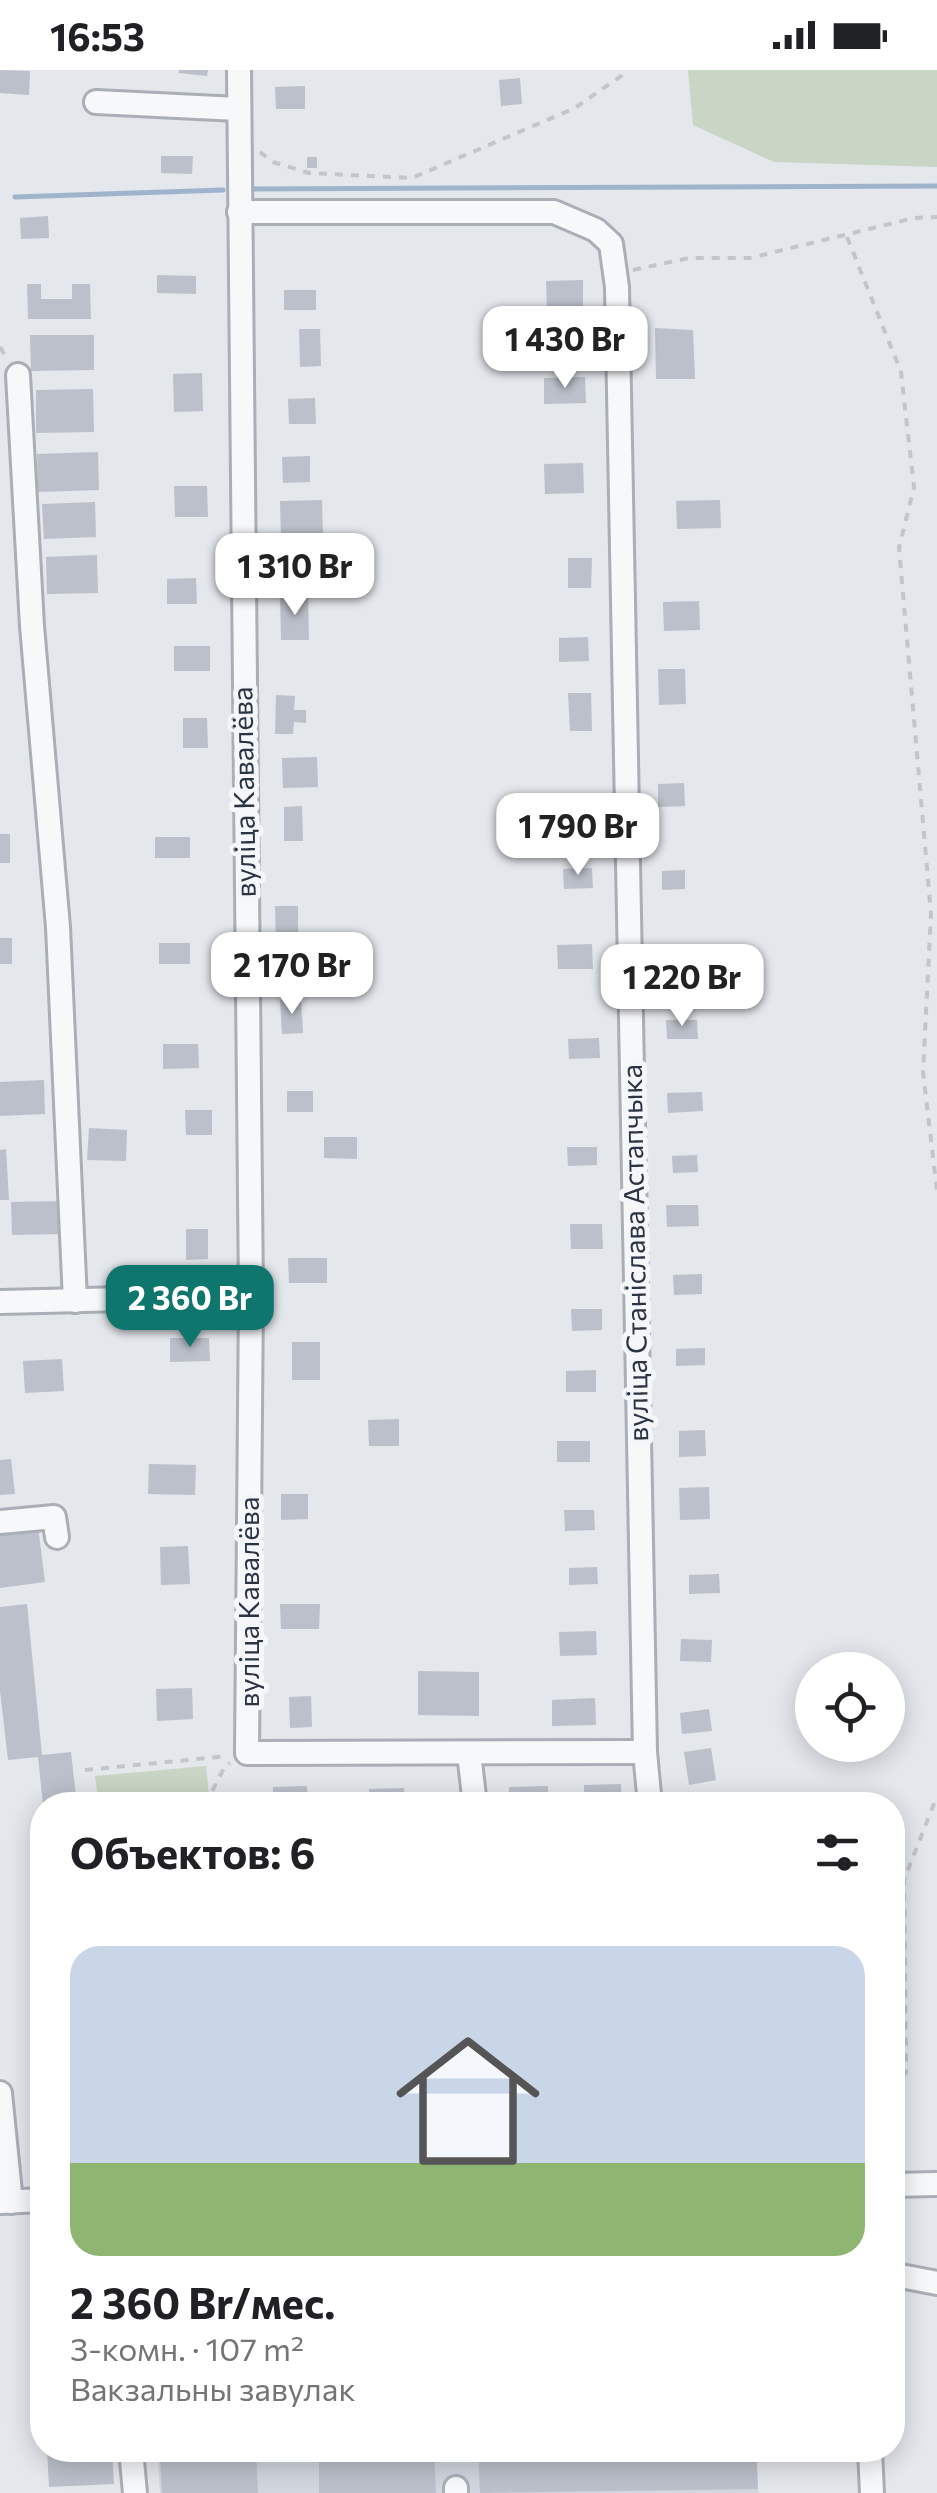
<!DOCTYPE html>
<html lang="ru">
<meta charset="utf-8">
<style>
:root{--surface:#fff;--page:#f2f2f2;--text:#202124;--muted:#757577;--line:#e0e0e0;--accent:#0f766e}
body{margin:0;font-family:Commissioner,sans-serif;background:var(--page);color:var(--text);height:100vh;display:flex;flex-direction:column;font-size:38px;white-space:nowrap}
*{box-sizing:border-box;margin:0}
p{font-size:32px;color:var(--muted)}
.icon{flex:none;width:55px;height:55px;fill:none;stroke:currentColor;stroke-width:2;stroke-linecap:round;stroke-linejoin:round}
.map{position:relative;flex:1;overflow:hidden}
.panel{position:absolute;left:30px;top:1722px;width:875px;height:670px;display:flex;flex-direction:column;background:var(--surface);border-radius:40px;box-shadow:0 5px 25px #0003}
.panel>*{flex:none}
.tools{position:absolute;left:795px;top:1582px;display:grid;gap:20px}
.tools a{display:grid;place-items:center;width:110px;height:110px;border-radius:50%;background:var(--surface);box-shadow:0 5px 25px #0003;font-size:50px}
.price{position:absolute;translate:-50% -85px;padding:0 22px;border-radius:20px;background:#fff;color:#222;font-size:32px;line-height:65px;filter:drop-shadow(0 2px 5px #0008)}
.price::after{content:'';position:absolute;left:50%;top:60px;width:30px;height:22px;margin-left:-15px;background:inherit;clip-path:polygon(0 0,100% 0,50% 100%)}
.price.current{background:var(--accent);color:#fff}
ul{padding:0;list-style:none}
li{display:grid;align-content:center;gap:20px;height:530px;padding:0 40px}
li+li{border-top:2px solid var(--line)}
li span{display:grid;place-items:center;height:310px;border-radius:30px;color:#555}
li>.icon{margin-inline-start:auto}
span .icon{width:180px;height:180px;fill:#fffc;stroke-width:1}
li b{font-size:42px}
h2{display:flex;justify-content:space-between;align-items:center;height:120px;padding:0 40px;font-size:42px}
.status{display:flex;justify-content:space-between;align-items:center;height:70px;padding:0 50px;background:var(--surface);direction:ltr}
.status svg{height:28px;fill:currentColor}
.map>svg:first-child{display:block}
</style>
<div class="status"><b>16:53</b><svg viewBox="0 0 49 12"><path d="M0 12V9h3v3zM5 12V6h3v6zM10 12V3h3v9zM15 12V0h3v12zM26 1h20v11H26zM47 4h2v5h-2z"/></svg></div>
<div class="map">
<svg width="937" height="2423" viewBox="0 0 937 2423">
<rect width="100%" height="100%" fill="#e4e7ec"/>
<path fill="#d2d6de" d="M157,2380H757L758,2423H160Z"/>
<g fill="#c9d6c5">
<path d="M688,0H937V97L774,92L693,55Z"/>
<path d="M206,1696L210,1735H99L95,1706Z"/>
</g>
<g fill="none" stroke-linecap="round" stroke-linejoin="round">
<g stroke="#9fb4cc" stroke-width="5">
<path d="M249,119L937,116"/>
<path d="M15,127L223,120"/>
</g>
</g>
<g fill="#bbc0ca">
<path d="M0,0L30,1L29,25L0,23Z"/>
<path d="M179,0H208L207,6L179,3Z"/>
<path d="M520,8L522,34L501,36L499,10Z"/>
<path d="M305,16V39H276L275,17Z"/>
<path d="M161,86H193L192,104L161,103Z"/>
<rect x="307" y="87" width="10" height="11"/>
<path d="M48,146L49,168L21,169L20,148Z"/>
<path d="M157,205L196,206V224L157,223Z"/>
<path d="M583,210V242L547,243L546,211Z"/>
<path d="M27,214H41V229H72V214H90L91,249H28Z"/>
<rect x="284" y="220" width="32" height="20"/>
<path d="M655,258L693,260L695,309H656Z"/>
<path d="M299,259H320L321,296L300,297Z"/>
<path d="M30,265H94V300L31,301Z"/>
<path d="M202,303L203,341L174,342L173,304Z"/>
<path d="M585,307L586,333L544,334V308Z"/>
<path d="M93,319L94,362L36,363V320Z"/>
<path d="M315,328L316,354H289L288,329Z"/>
<path d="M98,382L99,420L38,422L37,384Z"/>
<path d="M310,386V412L283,413L282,387Z"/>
<path d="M583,393L584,423L545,424L544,394Z"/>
<path d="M174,416H207L208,447H175Z"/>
<path d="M322,430L323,464L281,465L280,431Z"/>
<path d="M720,430L721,458L677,459L676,431Z"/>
<path d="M95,432L96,467L44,469L42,434Z"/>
<path d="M97,485L98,523L47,524L46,487Z"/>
<path d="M568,488H592L591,518H568Z"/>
<path d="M273,501L304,502V522L272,521Z"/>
<path d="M196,508L197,534H167V509Z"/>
<path d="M308,526L309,570H281L280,527Z"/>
<path d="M699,531L700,560L664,561L663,532Z"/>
<path d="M588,567L589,591L559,592V568Z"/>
<rect x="174" y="576" width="36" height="25"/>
<path d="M658,599H685L686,634L659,635Z"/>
<path d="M568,623H591L592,661H570Z"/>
<path d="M276,625L295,626L294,640H306V653L294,652L293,664H275Z"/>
<path d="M183,648H207L208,678H183Z"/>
<path d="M317,687L318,717L283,718L282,688Z"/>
<path d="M684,713L685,736L658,737V714Z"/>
<path d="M564,732H591L592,757H564Z"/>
<path d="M302,736L303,771H284V737Z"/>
<rect x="0" y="764" width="10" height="29"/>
<rect x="155" y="767" width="35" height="21"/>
<path d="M592,798L593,818L564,819L563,799Z"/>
<path d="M685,800V819L662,820V801Z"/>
<path d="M275,836H298V871H276Z"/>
<rect x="0" y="868" width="12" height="26"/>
<rect x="159" y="873" width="31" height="21"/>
<path d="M592,874L593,899H558L557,875Z"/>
<path d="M694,878V900H659L658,879Z"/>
<path d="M301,929L303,963L282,964L280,930Z"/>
<path d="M666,950H697L698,969H667Z"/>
<path d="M599,968L600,988L569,989L568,969Z"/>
<path d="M163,974H198L199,998L163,999Z"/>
<path d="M44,1010L45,1044L0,1046V1012Z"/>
<rect x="287" y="1021" width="26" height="21"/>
<path d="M702,1022L703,1041L668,1043L667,1023Z"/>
<path d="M185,1040H212V1065H186Z"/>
<path d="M89,1058L127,1060L126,1091L87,1090Z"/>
<path d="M324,1067H357V1089L324,1088Z"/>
<path d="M567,1077H597V1095L568,1096Z"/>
<path d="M6,1079L9,1130H0V1080Z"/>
<path d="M697,1085L698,1102L673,1103L672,1086Z"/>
<path d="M62,1131L63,1164L12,1165L11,1132Z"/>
<path d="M666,1135H698L699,1156L667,1157Z"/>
<path d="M570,1154H602L603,1179H571Z"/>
<path d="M186,1159H208V1189L186,1190Z"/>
<path d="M288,1188H327V1213H289Z"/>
<path d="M702,1204V1224L674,1225L673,1205Z"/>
<path d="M571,1239H602V1260L572,1261Z"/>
<path d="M170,1268H209L210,1291L170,1292Z"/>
<rect x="292" y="1272" width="28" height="38"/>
<path d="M705,1278V1295L676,1296V1279Z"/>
<path d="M62,1289L64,1321L25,1323L23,1291Z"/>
<path d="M596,1300V1322H566V1301Z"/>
<path d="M399,1349V1376H369L368,1350Z"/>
<path d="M705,1360L706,1386L679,1387V1361Z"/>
<rect x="557" y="1371" width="33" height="21"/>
<path d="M11,1389L15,1424L0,1425V1390Z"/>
<path d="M149,1394L196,1395L195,1425L148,1424Z"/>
<path d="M709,1417L710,1449L680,1450L679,1418Z"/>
<path d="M281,1424H308V1449L281,1450Z"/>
<path d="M564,1440H594L595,1460L565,1461Z"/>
<path d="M38,1456L45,1512L0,1518V1460Z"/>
<path d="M188,1476L190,1514L161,1515L160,1477Z"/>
<path d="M597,1497L598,1514L569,1515V1498Z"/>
<path d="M719,1504L720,1523L689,1524V1505Z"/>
<path d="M27,1534L42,1685L71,1682L77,1735H43L38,1687L8,1690L0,1621V1537Z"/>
<path d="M280,1534H320L319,1559H281Z"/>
<path d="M596,1561L597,1585L560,1586L559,1562Z"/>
<path d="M681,1569L712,1570L711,1592L680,1591Z"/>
<path d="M418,1601L479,1602V1646L418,1645Z"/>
<path d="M192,1618L193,1649L157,1651L156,1619Z"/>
<path d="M311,1626L312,1657L290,1658L289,1627Z"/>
<path d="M595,1628L596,1655L552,1656V1630Z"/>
<path d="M709,1639L712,1661L682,1664L680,1643Z"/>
<path d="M711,1678L716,1710L689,1715L684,1682Z"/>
<path d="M621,1714L622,1735H584V1715Z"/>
<path d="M307,1716L308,1735H273V1717Z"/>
<path d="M548,1716V1735H509V1717Z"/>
<path d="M404,1718L405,1735H369V1719Z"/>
<path d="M47,2380H112L114,2414L49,2417Z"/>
<path d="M319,2380H434L436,2423H319Z"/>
<path d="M478,2380H756L758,2419L480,2423Z"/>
<path d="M256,2382L258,2423H162L160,2387Z"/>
</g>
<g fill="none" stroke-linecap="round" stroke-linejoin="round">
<g stroke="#a9aeb7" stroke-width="28">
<g id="minor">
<path d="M239,0L251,1226L247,1683L645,1682"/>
<path d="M96,32L238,39"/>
<path d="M239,142H554L596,160L611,174L617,217L645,1682L650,1735"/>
<path d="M18,305L32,556L58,857L75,1231"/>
<path d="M0,1232L251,1226"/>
<path d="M0,1452L54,1447L57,1467"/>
<path d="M469,1683L475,1735"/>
<path d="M0,2023L11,2132"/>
<path d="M892,2115L937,2114"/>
<path d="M0,2132L42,2130"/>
<path d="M892,2208L906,2207L937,2213"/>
<path d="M131,2380L135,2423"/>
<path d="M870,2380L872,2423"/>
<path d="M456,2418V2423"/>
</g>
</g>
<g stroke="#c2c5cb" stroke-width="4" stroke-dasharray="8 8" stroke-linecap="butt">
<path d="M260,82L273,92L309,103L412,108L575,38L621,6L624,0"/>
<path d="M847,167L901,302L914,417L899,478L931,844L923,1002L937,1121"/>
<path d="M633,200L689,188H750L914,148L937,147"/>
<path d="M0,277L7,289"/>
<path d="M85,1700L228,1686"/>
<path d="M205,1735L225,1696L230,1693"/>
<path d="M892,2018L906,2003L904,1810L937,1726"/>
</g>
<use href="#minor" stroke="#f7f8fa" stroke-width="22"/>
</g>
<g text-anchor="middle" stroke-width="10" stroke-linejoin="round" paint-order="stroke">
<g font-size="28" fill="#2b3445" stroke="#f4f6f9">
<text transform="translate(244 722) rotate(-91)" y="10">вуліца Кавалёва</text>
<text transform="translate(635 1183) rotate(-91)" y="10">вуліца Станіслава Астапчыка</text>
<text transform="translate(249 1532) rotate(-90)" y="10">вуліца Кавалёва</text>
</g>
</g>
</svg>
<div class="tools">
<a><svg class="icon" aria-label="locate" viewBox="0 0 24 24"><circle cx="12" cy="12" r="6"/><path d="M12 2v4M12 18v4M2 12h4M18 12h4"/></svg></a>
</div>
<b class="price" style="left:565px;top:321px">1 430 Br</b>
<b class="price" style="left:295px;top:548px">1 310 Br</b>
<b class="price" style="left:578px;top:808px">1 790 Br</b>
<b class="price" style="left:292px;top:947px">2 170 Br</b>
<b class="price" style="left:682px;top:959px">1 220 Br</b>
<b class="price current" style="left:190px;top:1280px">2 360 Br</b>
<section class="panel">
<h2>Объектов: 6<svg class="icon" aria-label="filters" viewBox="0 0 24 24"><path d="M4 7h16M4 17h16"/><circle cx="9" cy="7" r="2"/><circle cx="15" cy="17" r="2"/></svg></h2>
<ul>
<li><span style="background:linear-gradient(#c9d6e8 70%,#8fb573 0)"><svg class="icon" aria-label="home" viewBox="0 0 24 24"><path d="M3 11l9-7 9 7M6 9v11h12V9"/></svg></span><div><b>2 360 Br/мес.</b><p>3-комн. · 107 m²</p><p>Вакзальны завулак</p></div></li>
</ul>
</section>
</div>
